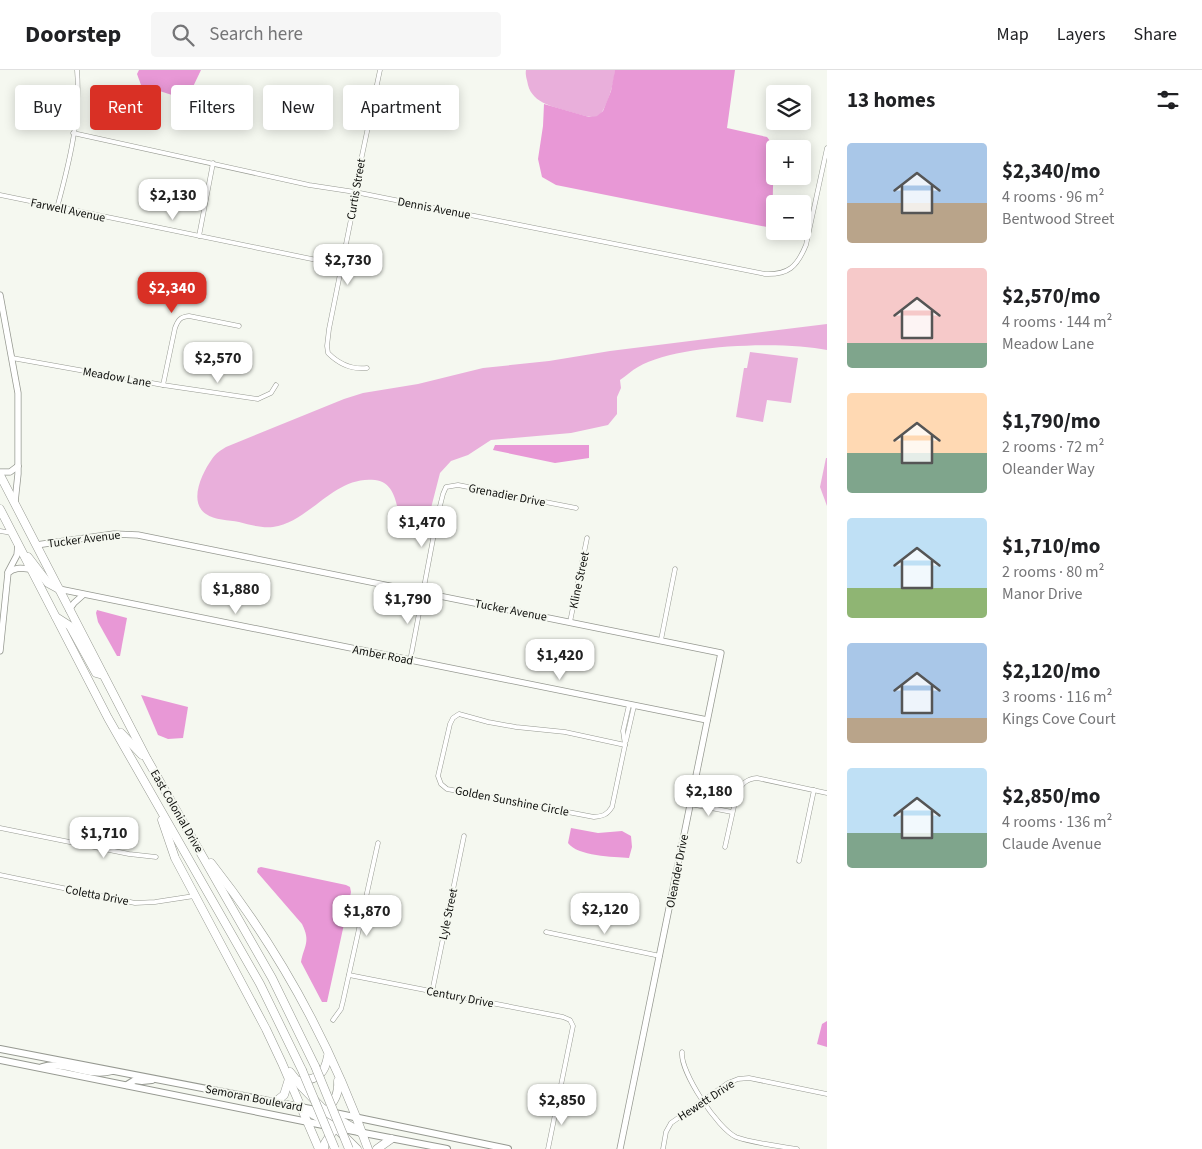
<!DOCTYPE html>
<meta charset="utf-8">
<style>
:root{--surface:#fff;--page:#f6f6f6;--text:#202124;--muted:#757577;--line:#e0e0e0;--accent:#d93025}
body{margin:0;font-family:"Source Sans 3",sans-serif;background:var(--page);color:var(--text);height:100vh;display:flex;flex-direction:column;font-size:19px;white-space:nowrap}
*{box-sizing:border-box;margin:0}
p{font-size:16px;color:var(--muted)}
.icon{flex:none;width:28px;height:28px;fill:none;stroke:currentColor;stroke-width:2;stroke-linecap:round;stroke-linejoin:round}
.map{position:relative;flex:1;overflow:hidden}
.side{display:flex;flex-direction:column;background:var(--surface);width:375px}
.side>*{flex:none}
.banner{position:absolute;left:15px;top:15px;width:475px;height:45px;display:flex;gap:10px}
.buttons{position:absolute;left:766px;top:15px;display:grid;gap:10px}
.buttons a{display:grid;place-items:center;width:45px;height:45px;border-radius:5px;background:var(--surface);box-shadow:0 2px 12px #0003;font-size:25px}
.price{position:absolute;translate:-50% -42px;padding:0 11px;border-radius:10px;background:#fff;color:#222;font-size:16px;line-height:32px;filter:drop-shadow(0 1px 2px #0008)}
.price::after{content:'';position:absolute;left:50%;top:30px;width:15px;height:11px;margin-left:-8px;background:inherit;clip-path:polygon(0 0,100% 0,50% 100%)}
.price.current{background:var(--accent);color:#fff}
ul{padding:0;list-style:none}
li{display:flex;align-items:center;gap:15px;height:125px;padding:0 20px}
li span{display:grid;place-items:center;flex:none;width:140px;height:100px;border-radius:5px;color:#555}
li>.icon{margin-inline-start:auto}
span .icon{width:60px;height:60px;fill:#fffc;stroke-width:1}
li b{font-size:21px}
h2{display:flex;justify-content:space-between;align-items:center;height:60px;padding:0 20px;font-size:21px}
.pill{padding:0 18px;border-radius:5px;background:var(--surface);box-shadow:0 2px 12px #0003;font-size:18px;line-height:45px}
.pill.current{background:var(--accent);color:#fff}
header{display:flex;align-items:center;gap:30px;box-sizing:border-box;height:70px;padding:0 25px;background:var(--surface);border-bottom:1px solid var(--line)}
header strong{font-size:24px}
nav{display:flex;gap:28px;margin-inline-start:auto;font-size:18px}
.search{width:350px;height:45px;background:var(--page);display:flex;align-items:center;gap:12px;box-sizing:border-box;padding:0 18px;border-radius:5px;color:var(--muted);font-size:19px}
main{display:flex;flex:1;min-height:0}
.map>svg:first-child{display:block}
</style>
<header>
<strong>Doorstep</strong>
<div class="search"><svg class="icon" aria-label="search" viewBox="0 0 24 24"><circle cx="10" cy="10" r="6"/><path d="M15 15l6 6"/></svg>Search here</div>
<nav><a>Map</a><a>Layers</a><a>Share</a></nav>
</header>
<main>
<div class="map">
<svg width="827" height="1079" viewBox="0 0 827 1079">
<rect width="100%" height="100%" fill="#f5f8f0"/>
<g fill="#e9afdb">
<path d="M526,0H615C615,10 606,42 598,46C590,49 579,44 571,42C555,37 533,34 528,15C527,9 525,5 526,0Z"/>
<path d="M827,254V280C783,271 677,274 638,297C632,300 626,306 620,310L621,318L617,327V344L608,355L571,363L491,370L468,385L451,391L440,403L430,442L410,445L398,440C395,426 391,412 375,410C334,405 310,452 273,457C261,458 250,455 239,452C229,450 214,450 206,444C188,432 202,403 212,389C215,384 221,380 226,377L344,329L363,323L418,314L483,298L549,291L610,281Z"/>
<path d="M750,282L798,288L791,333L767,330L763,352L736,347L744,298H747Z"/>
<path d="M826,388H827V436L820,417Z"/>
</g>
<g fill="#e898d6">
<path d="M139,0H201L190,23L172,25L141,15L137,4Z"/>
<path d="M615,0H735L727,58L767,67L774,76L772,158L556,115L542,107L538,89L543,56L544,34L589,47L597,46L603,41L611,21Z"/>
<path d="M495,375H589V388L555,393L493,380Z"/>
<path d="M97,540L127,548L120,586H117L98,552L96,543Z"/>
<path d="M141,625L188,637L183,668L168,669L158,665Z"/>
<path d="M571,758L598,763L622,761L631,766L632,777L629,788C614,787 577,786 568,773Z"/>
<path d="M261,797L346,815L350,817L351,822L327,932H322L301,892C304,876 311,872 302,854L257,802L258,798Z"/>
<path d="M827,951V977L817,974L822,954Z"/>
</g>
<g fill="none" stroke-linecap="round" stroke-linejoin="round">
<g stroke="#969991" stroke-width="5">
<g id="street">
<path d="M73,63L309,115L355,122L765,204C788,205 797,197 806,175L827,78"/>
<path d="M0,125L341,195"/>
<path d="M57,138C69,94 81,46 77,0"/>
<path d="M199,166L213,93"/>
<path d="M12,288L163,315L258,329L271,323L276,315"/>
<path d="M367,298C351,300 339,294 328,283L327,276L329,259L355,129L356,114L380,0"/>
<path d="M163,315L175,258C178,250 180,247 189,246L239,256"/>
<path d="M0,461L12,463"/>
<path d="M570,552L587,468"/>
<path d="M661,570L675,499"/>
<path d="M410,591L437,448L443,424L446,417L458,415L576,438"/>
<path d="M459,644L488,652L516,657L565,662L625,675L612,737C607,745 603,746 594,747L447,719L441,714L438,706L450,654L453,648Z"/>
<path d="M626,671L634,636"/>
<path d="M625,675L623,661L629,635"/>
<path d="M690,734L732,742"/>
<path d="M0,758L129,784L156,787"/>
<path d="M725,777L737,723C742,713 747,709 757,708L827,723"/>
<path d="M799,791L814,720"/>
<path d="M0,805L135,833L155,832L194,826"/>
<path d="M546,862L660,886"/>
<path d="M349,905L563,947L570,950L573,956L548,1079"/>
<path d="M432,922L464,766"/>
<path d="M333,950L341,939L343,931L378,773"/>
<path d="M682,982C680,1002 718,1059 736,1067C752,1073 779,1076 797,1079"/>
<path d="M663,1079L666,1062L671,1053L728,1013L738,1009L749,1008L827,1024"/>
</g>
</g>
<g stroke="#969991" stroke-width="7">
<g id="secondary">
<path d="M0,225L18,323V404L15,432"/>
<path d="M0,402H10L18,396"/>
<path d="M36,475L114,464L138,465L721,583L620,1079"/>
<path d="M8,502L17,485L18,474"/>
<path d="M59,519L707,650"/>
<path d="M69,540L74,533L83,525"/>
<path d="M0,581L8,503C14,497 21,498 30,499"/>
</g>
</g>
<g stroke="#969991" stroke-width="8">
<g id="primary">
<path d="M0,979L321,1041"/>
<path d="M0,990L328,1056"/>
<path d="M42,997C65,990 88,1008 112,1001"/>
<path d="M127,1015L135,1010L142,1011L152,1010"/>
<path d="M330,1042L508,1079"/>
<path d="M338,1058L447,1079"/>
</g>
</g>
<g stroke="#969991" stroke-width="9">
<g id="highway">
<path d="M0,405L147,689L272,908L315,996"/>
<path d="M0,439L108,648L260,914L302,1000"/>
<path d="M28,487L48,513L59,519"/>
<path d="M56,547L70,556L96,603L103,605"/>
<path d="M121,663L142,685"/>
<path d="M162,750L175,788L266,959L282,993L319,1079"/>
<path d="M211,793C278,878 332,977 368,1079"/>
<path d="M290,1002L301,1016L326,1042L362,1063"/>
<path d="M302,1010C319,1010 325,1002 328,986"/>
<path d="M275,1032L284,1025L289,1009"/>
<path d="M301,1037L336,1058L357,1079"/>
<path d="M328,1039C335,1030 339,1023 338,1011"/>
<path d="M324,1079L325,1073L333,1061"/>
<path d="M377,1079L391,1069"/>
</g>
</g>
<use href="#street" stroke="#fff" stroke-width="4"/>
<use href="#secondary" stroke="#fff" stroke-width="5.5"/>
<use href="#primary" stroke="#fff" stroke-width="6"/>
<use href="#highway" stroke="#fff" stroke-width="8"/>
<g stroke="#969991" stroke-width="9" stroke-linecap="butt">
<g id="highway-bridge">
<path d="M315,996L349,1079"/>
<path d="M302,1000L335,1079"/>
</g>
</g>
<use href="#highway-bridge" stroke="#fff" stroke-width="8"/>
</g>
<g text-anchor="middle" stroke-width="4" stroke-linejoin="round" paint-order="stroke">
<g font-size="12" fill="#0e0f0c" stroke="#f5f8f0">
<text transform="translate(356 119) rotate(-80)" y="4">Curtis Street</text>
<text transform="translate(434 138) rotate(11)" y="4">Dennis Avenue</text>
<text transform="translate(68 140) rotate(12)" y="4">Farwell Avenue</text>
<text transform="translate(117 307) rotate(10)" y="4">Meadow Lane</text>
<text transform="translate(507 425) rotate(11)" y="4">Grenadier Drive</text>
<text transform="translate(84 469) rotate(-7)" y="4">Tucker Avenue</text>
<text transform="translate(579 510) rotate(-78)" y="4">Kline Street</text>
<text transform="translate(511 540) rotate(11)" y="4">Tucker Avenue</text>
<text transform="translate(383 585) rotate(11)" y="4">Amber Road</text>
<text transform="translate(512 731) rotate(11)" y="4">Golden Sunshine Circle</text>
<text transform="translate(177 741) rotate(60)" y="4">East Colonial Drive</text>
<text transform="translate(677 801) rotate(-79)" y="4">Oleander Drive</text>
<text transform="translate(97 825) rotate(11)" y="4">Coletta Drive</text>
<text transform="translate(448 844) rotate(-78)" y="4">Lyle Street</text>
<text transform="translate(460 927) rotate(11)" y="4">Century Drive</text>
<text transform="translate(254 1028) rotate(11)" y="4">Semoran Boulevard</text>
<text transform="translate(706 1030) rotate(-33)" y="4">Hewett Drive</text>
</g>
</g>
</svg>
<div class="buttons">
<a><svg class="icon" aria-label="layers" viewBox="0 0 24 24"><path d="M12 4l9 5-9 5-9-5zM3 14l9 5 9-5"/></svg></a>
<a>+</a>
<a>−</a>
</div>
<b class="price" style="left:173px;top:151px">$2,130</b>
<b class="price" style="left:348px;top:216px">$2,730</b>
<b class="price current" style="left:172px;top:244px">$2,340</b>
<b class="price" style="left:218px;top:314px">$2,570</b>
<b class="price" style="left:422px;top:478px">$1,470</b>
<b class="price" style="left:236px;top:545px">$1,880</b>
<b class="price" style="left:408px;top:555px">$1,790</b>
<b class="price" style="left:560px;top:611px">$1,420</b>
<b class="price" style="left:709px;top:747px">$2,180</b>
<b class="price" style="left:104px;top:789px">$1,710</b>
<b class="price" style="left:605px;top:865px">$2,120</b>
<b class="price" style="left:367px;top:867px">$1,870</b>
<b class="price" style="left:562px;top:1056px">$2,850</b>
<div class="banner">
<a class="pill">Buy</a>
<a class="pill current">Rent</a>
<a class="pill">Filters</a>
<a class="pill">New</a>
<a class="pill">Apartment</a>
</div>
</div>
<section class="side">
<h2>13 homes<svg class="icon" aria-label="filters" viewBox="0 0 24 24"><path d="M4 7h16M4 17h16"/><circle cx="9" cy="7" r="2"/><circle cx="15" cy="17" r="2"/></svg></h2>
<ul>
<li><span style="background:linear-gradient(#a9c7e8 60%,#b9a48a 0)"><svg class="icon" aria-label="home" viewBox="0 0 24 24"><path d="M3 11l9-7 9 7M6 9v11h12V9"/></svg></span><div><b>$2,340/mo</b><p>4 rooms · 96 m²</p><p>Bentwood Street</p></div></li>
<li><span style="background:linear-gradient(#f6c9c9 75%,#7fa58c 0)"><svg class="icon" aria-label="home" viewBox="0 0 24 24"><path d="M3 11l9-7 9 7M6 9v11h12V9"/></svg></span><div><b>$2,570/mo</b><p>4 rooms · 144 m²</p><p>Meadow Lane</p></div></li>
<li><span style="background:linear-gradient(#ffd9b3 60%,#7fa58c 0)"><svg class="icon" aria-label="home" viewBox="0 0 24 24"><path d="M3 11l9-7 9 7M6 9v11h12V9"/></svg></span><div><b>$1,790/mo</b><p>2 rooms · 72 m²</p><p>Oleander Way</p></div></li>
<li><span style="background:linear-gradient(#bfe0f5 70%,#8fb573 0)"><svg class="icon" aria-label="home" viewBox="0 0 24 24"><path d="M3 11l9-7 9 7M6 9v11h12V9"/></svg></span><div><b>$1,710/mo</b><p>2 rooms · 80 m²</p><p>Manor Drive</p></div></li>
<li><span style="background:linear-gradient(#a9c7e8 75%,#b9a48a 0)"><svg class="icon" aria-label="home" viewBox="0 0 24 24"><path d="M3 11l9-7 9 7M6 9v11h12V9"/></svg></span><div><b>$2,120/mo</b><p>3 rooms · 116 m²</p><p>Kings Cove Court</p></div></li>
<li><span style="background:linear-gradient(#bfe0f5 65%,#7fa58c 0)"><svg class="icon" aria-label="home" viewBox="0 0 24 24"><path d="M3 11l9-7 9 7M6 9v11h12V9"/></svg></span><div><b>$2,850/mo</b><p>4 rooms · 136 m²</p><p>Claude Avenue</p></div></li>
</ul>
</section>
</main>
